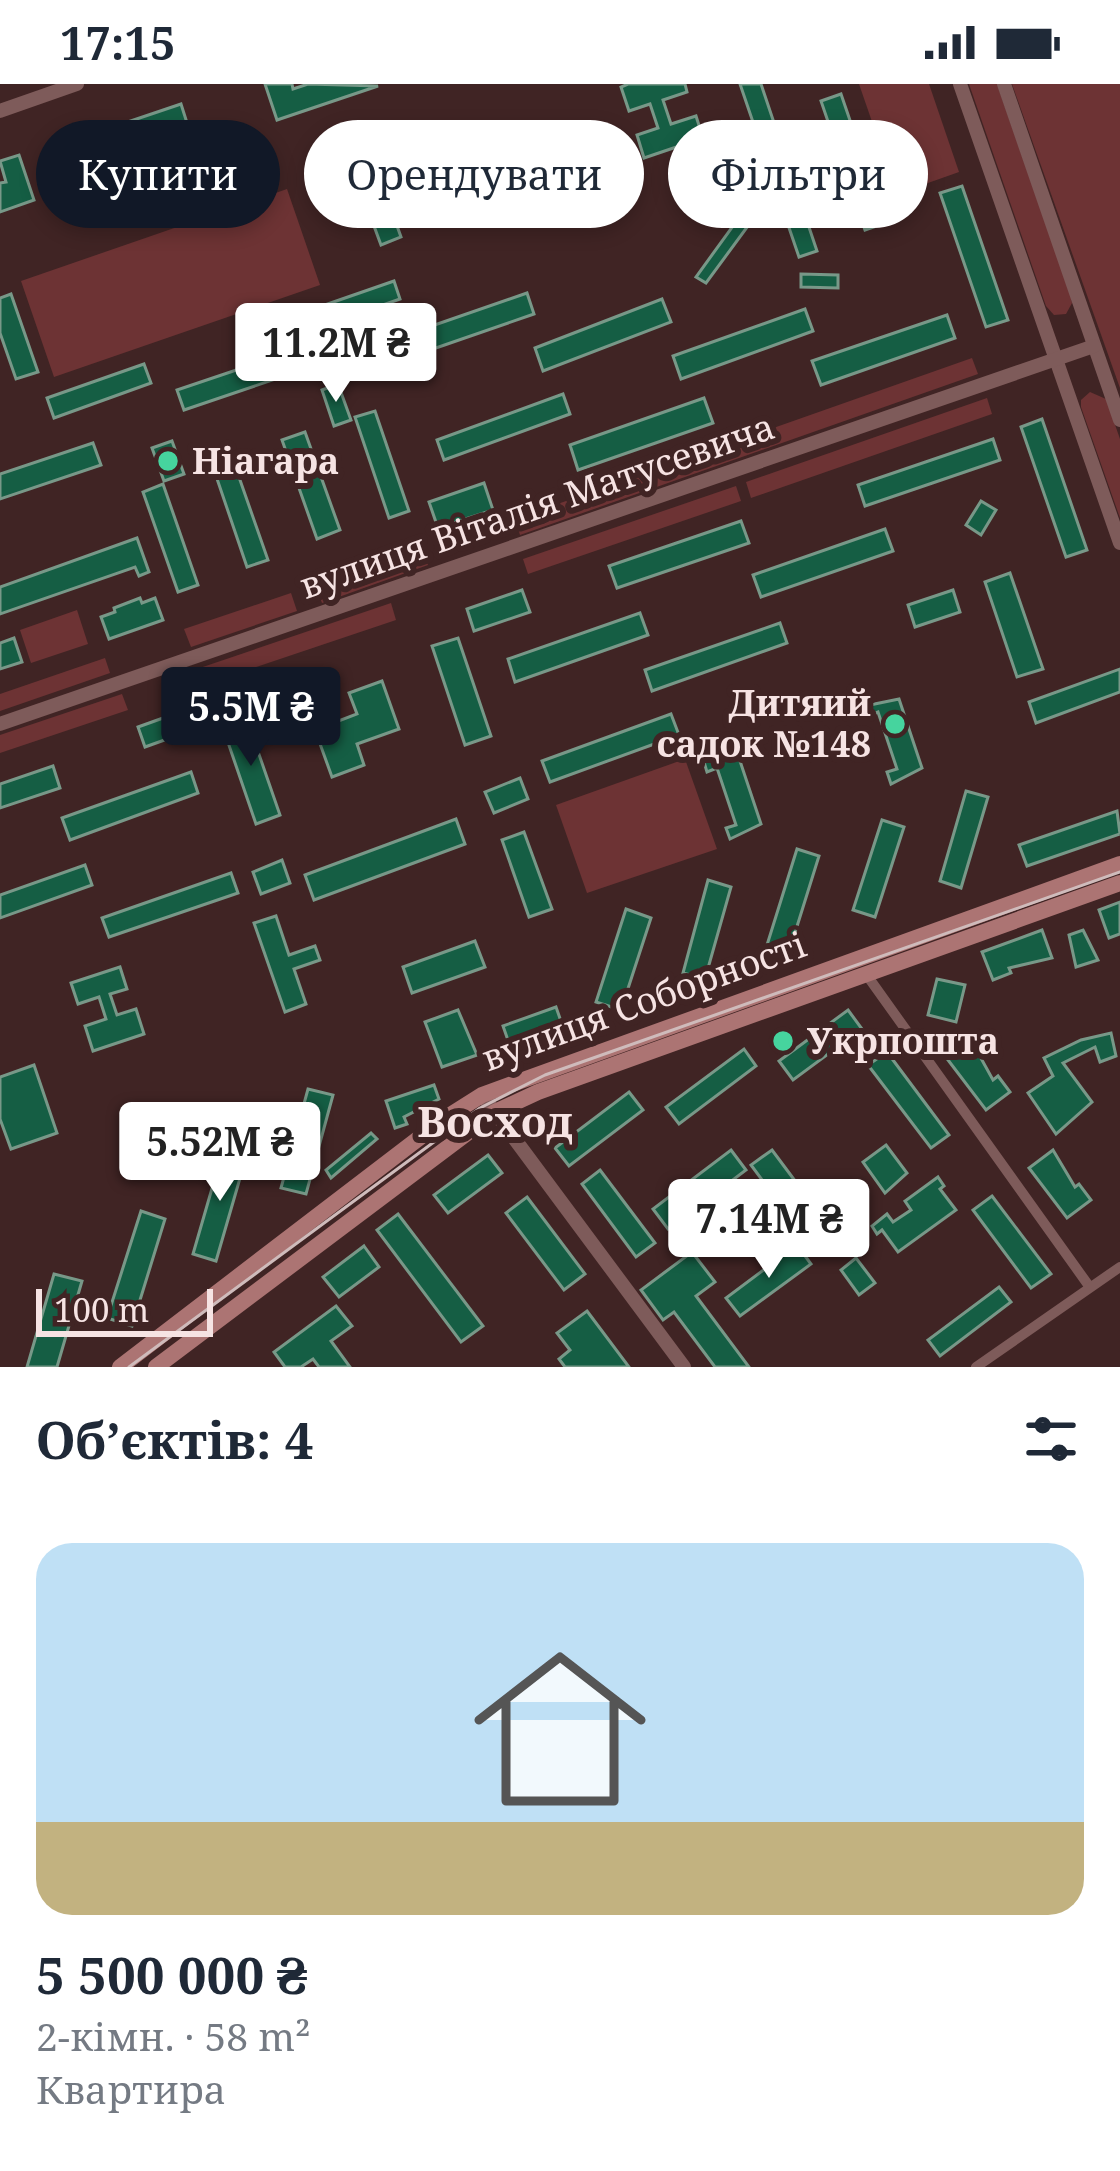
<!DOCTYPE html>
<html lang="uk">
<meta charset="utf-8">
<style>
:root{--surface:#fff;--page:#f6f6f7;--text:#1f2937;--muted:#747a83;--line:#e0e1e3;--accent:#111827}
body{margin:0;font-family:"Noto Serif",serif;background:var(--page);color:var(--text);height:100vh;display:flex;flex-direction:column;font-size:45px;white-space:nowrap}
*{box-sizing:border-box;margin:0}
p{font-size:39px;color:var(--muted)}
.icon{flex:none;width:66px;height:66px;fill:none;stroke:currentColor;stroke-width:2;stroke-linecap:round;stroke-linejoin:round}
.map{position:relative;height:1283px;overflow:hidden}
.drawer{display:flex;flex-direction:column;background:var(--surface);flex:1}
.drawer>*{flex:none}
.guide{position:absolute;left:36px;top:36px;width:1050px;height:108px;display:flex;gap:24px}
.scale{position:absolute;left:36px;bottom:30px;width:177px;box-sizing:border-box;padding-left:12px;border:6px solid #f6e3e3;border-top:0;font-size:33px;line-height:42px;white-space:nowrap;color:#f6e3e3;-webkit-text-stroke:9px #402424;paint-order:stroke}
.price{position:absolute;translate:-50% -102px;padding:0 27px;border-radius:12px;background:#fff;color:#222;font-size:39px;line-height:78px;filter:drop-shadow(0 3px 6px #0008)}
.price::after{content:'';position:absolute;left:50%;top:72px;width:36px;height:27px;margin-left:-18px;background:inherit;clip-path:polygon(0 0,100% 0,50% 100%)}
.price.on{background:var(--accent);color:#fff}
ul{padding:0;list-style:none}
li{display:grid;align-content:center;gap:24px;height:636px;padding:0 36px}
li+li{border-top:3px solid var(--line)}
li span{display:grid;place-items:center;height:372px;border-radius:36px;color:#555}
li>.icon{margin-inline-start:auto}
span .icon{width:216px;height:216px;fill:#fffc;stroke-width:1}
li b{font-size:51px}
h2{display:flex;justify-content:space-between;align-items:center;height:144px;padding:0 36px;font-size:51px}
.tag{padding:0 42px;border-radius:54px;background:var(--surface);box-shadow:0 6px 18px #0003;font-size:42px;line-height:108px}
.tag.on{background:var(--accent);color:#fff}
.status{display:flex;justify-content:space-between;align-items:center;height:84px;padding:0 60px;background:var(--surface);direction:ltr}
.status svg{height:33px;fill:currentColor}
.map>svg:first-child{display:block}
</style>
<div class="status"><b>17:15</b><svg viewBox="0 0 49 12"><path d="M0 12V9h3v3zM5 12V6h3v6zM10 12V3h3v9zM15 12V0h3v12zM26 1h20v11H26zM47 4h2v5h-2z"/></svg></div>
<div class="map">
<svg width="1120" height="1283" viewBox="0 0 1120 1283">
<rect width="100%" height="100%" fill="#402424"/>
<g fill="#6d3334">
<path d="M859,0H929L959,88L897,110Z"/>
<path d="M969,0H997L1071,213L1072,219L1066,230L1054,231L1046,222Z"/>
<path d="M1012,0H1120V304Z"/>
<path d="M287,105L320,201L54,293L21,197Z"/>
<path d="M972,274L978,290L520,451L515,435Z"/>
<path d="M1090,308L1106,315L1120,355V434L1081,323V316Z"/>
<path d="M987,314L992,330L751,414L746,398Z"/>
<path d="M736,402L741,417L528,490L523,475Z"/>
<path d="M421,463L428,481L322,519L315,501Z"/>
<path d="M291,509L297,527L191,563L184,545Z"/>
<path d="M391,519L396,536L197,603L191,587Z"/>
<path d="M77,526L88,560L31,579L20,546Z"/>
<path d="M105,574L110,589L0,627V610Z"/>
<path d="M122,610L128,626L0,669V651Z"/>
<path d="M685,675L717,765L587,809L556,721Z"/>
</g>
<g fill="#155e44" stroke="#789888" stroke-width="3">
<path d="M265,0H292L293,5L308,0L378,2L277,36Z"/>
<path d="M628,0H685L687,8L663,16L671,40L696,32L703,54L644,74L637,51L658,44L650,20L629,27L621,3Z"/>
<path d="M740,0H761L817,167L799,173Z"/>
<path d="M841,10L885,139L865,146L821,17Z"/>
<path d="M181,20L188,42L111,68L104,46Z"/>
<path d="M519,43L527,65L509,70L517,93L534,88L541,110L494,125L487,103L507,97L500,73L480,80L472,58Z"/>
<path d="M19,71L34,116L0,128V99L6,98L0,77Z"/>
<path d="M374,78L401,153L381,161L353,85Z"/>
<path d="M962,102L1008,236L986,243L940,109Z"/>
<path d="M746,124L756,131L706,199L696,193Z"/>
<path d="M801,190L838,191V204L801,203Z"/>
<path d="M394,197L400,215L303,249L296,231Z"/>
<path d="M527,209L534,230L404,275L397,254Z"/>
<path d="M11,210L38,288L16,295L0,249V214Z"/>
<path d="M662,215L671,238L543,287L535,264Z"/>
<path d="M805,225L813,247L681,295L673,272Z"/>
<path d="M947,231L955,254L821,301L812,277Z"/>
<path d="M284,270L290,290L184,326L177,306Z"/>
<path d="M144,280L151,299L54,334L47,314Z"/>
<path d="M338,300L351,336L334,342L322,306Z"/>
<path d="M563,310L570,330L444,376L437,356Z"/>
<path d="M704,314L713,339L578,386L570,361Z"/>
<path d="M375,327L409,427L389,434L355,333Z"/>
<path d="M1042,335L1087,466L1066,473L1021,343Z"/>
<path d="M305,348L340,446L317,455L282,356Z"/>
<path d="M993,355L1000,376L865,422L858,401Z"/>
<path d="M172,357L184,390L164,397L152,364Z"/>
<path d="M93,359L101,381L0,415V390Z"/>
<path d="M233,376L268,476L247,483L213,383Z"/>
<path d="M484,399L493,426L438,444L429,418Z"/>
<path d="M163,400L198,501L178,508L143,408Z"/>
<path d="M981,417L996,426L981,451L966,441Z"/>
<path d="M741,437L749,459L617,504L609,482Z"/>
<path d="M885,445L893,467L761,513L753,491Z"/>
<path d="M137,454L149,488L139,492L135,483L0,530V503Z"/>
<path d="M1010,489L1043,585L1017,593L985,498Z"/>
<path d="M522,506L530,528L474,547L467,525Z"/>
<path d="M953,506L960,528L915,543L908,521Z"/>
<path d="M140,514L142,519L155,514L163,536L109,555L101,533L115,528L114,524Z"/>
<path d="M640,529L648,551L515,598L508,575Z"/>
<path d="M780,539L787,559L652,607L645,586Z"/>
<path d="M14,554L22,578L0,585V559Z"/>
<path d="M458,554L491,652L465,661L432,562Z"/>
<path d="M1120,585V608L1036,639L1029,618Z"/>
<path d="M382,597L399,645L357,660L364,681L332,693L315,646L357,630L349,609Z"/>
<path d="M899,615L922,684L891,700L887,688L897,685L878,628L868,632L865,622Z"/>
<path d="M191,624L198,644L145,663L138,643Z"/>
<path d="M245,630L280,731L256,740L221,638Z"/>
<path d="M671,630L679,651L550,698L542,677Z"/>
<path d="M738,671L761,740L730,755L726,744L736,741L717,684L707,688L704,678Z"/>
<path d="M53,682L60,704L0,724V700Z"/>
<path d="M191,688L198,709L70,756L62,734Z"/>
<path d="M520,694L528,715L494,729L485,708Z"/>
<path d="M966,707L988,713L961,804L940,797Z"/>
<path d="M1117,727L1120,750L1027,782L1019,761Z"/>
<path d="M456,735L465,760L314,816L305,791Z"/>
<path d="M882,736L904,743L875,833L853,826Z"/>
<path d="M524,748L552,825L529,833L502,756Z"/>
<path d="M797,765L819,772L789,868L767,861Z"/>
<path d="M282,776L290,799L261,810L253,788Z"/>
<path d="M85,781L92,801L0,834V811Z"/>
<path d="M231,789L238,809L109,853L102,834Z"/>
<path d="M708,796L731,803L705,895L683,889Z"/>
<path d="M1120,818V850L1109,854L1099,826Z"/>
<path d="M626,825L651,834L621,926L596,918Z"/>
<path d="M276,832L289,871L315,862L320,876L294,885L306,920L285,928L254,839Z"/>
<path d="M1042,846L1052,874L1009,884L1011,889L993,896L982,868Z"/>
<path d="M1083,846L1098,876L1076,883L1069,851Z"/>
<path d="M475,857L485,883L412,909L403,883Z"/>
<path d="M120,883L127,905L110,910L117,931L136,925L144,950L93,967L85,942L106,935L99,913L78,920L71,899Z"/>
<path d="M937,895L965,901L956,938L928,931Z"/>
<path d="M556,923L563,943L510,962L503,942Z"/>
<path d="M458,926L477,971L442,983L425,938Z"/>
<path d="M848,926L862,945L793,996L779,977Z"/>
<path d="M1111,949L1116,972L1100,978L1095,963L1063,979L1092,1018L1056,1050L1028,1009L1053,992L1044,974L1081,956Z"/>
<path d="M972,958L993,996L998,992L1010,1008L986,1026L948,976Z"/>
<path d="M744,965L756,982L679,1040L666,1023Z"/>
<path d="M887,968L949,1051L931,1064L868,981Z"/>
<path d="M34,981L57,1049L11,1065L0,1035V993Z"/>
<path d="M434,1001L439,1015L404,1033L407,1040L395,1044L386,1017Z"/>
<path d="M308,1005L333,1011L306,1110L281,1104Z"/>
<path d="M629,1008L643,1026L569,1082L555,1064Z"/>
<path d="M371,1049L377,1055L331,1094L326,1086Z"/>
<path d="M886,1061L907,1089L885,1109L863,1078Z"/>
<path d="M224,1063L247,1070L216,1177L193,1170Z"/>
<path d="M731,1066L746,1086L668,1145L653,1125Z"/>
<path d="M772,1066L825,1137L804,1152L751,1081Z"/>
<path d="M1053,1066L1075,1103L1079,1100L1091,1116L1067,1134L1029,1084Z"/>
<path d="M488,1071L502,1089L448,1129L434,1111Z"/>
<path d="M600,1086L655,1159L636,1173L582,1100Z"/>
<path d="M938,1093L944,1102L940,1105L956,1126L898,1168L882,1146L877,1150L872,1142L887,1130L893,1138L911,1126L905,1117Z"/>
<path d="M992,1112L1051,1190L1031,1204L973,1126Z"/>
<path d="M527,1113L585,1190L564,1206L506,1129Z"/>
<path d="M141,1127L165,1135L132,1242L107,1234Z"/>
<path d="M398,1130L483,1242L461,1258L377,1146Z"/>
<path d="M797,1161L811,1180L740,1232L726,1214Z"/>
<path d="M364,1162L379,1183L339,1213L323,1193Z"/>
<path d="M692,1168L715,1198L696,1212L749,1283H715L674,1228L663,1236L641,1206Z"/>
<path d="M856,1174L875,1199L859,1211L841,1186Z"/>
<path d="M54,1190L82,1197L57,1283H27Z"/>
<path d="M999,1203L1011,1218L940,1272L928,1256Z"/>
<path d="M336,1222L352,1242L331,1257L350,1283H319L313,1275L301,1283H285L274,1268Z"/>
<path d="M587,1227L629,1283H565L559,1275L570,1266L557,1249Z"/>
</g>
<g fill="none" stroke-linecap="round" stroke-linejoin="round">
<g stroke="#7e5b5a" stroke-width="10">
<path d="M866,890L1089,1202"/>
<path d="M976,1283L1120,1183"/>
</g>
<g stroke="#7e5b5a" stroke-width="14">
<path d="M960,0L1120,459"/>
<path d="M1004,0L1120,336"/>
<path d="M0,27L77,0"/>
<path d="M0,640L1094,262"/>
<path d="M482,1011L684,1283"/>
</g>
<g stroke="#ac7473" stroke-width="16">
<path d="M120,1283L444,1035L482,1011L1120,780"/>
<path d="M156,1283L495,1028L538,1008L1120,799"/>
</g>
<path stroke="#cfbbbb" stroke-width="3" d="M129,1283L480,1024L545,991L1120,788"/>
</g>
<g fill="#46d49e" stroke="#402424" stroke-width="4.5">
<circle cx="168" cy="377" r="12"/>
<circle cx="895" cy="640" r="12"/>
<circle cx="783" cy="957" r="12"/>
</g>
<g text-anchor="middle" stroke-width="12" stroke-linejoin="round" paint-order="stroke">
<g font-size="36" font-weight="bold" fill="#f6e3e3" stroke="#402424" text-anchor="start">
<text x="192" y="390">Ніагара</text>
<text x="871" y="632" text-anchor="end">Дитяий<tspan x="871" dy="41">садок №148</tspan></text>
<text x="807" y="970">Укрпошта</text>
</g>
<g font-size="36" fill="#f6e3e3" stroke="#402424">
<text transform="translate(537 422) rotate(-19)" y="13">вулиця Віталія Матусевича</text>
<text transform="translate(644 917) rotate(-20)" y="13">вулиця Соборності</text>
</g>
<g font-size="42" font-weight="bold" fill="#f6e3e3" stroke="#402424">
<text x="495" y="1053">Восход</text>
</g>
</g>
</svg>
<div class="scale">100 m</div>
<b class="price" style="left:336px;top:321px">11.2M ₴</b>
<b class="price on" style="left:251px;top:685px">5.5M ₴</b>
<b class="price" style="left:220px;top:1120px">5.52M ₴</b>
<b class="price" style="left:769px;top:1197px">7.14M ₴</b>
<div class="guide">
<a class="tag on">Купити</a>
<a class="tag">Орендувати</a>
<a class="tag">Фільтри</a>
</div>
</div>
<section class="drawer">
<h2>Об’єктів: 4<svg class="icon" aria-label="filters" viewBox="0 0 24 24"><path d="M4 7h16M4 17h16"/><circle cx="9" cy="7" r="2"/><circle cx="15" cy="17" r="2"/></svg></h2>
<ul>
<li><span style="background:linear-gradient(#bfe0f5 75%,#c2b280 0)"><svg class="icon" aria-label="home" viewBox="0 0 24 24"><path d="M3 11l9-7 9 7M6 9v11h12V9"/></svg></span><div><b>5 500 000 ₴</b><p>2-кімн. · 58 m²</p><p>Квартира</p></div></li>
</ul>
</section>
